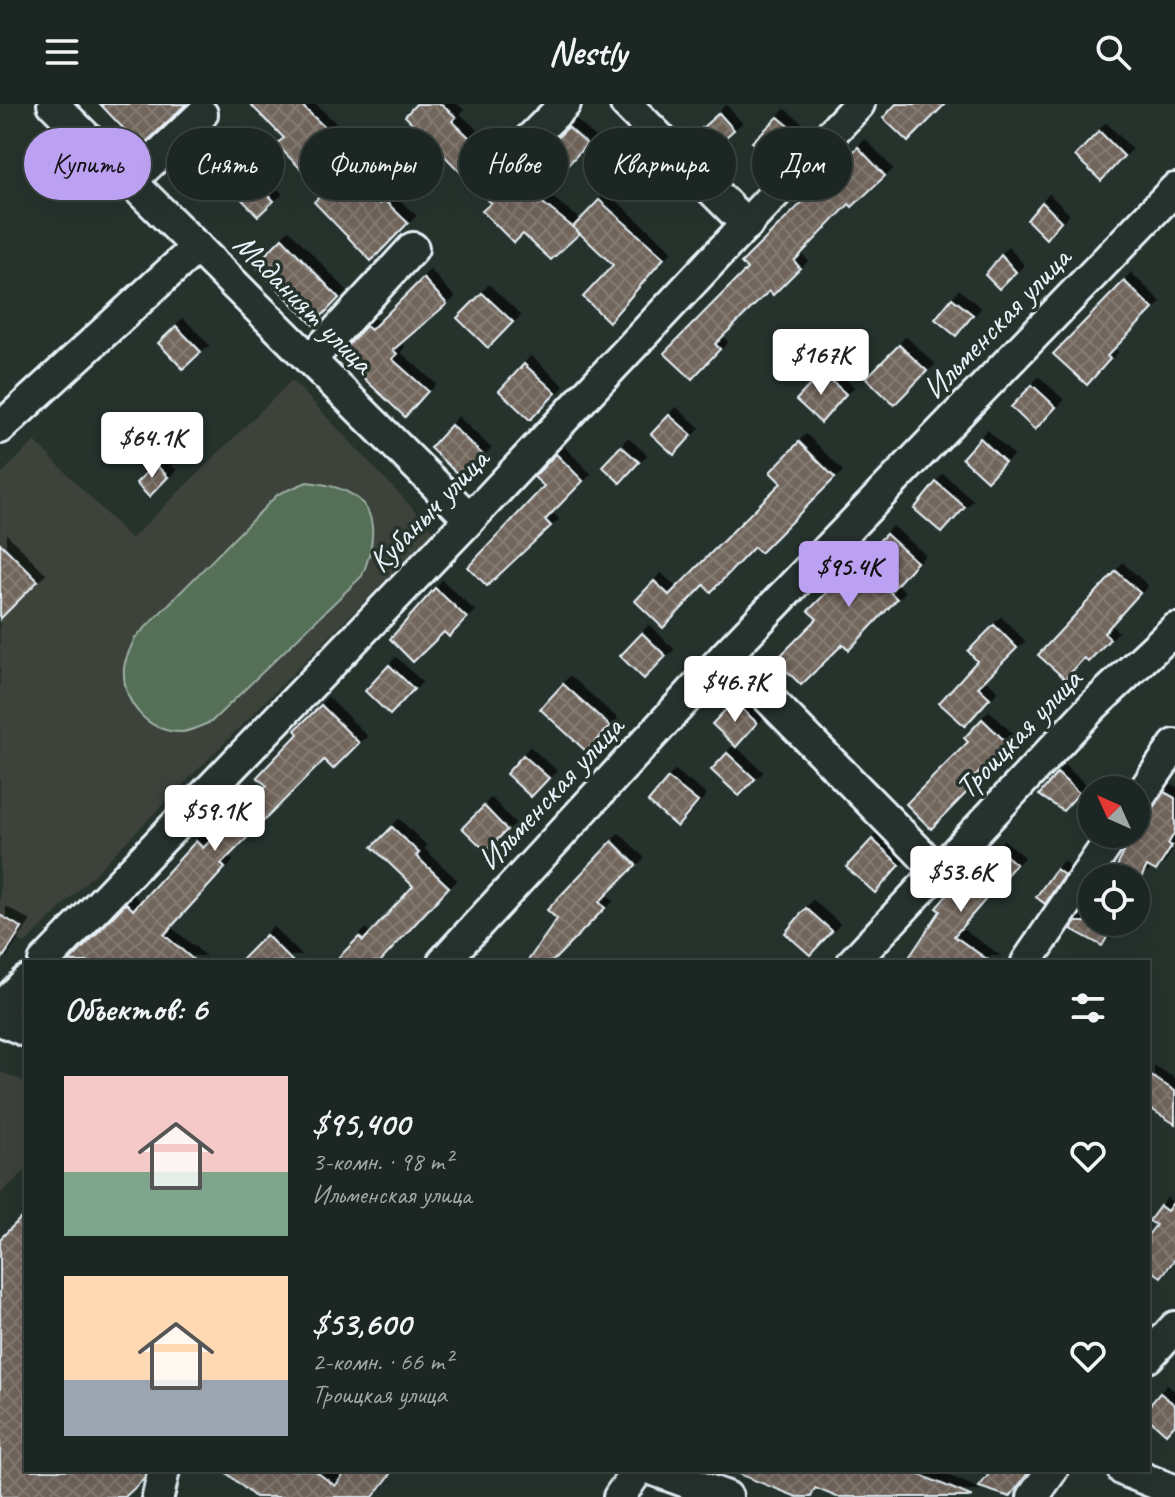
<!DOCTYPE html>
<html lang="ru">
<meta charset="utf-8">
<style>
:root{--surface:#1c2622;--page:#29322f;--text:#f1f3f6;--muted:#a0a5a5;--line:#3a4340;--accent:#bca0f2}
body{margin:0;font-family:Caveat,sans-serif;background:var(--page);color:var(--text);height:100vh;display:flex;flex-direction:column;font-size:30px;white-space:nowrap}
*{box-sizing:border-box;margin:0}
p{font-size:26px;color:var(--muted)}
.icon{flex:none;width:44px;height:44px;fill:none;stroke:currentColor;stroke-width:2;stroke-linecap:round;stroke-linejoin:round}
.map{position:relative;flex:1;overflow:hidden}
.sheet{position:absolute;left:24px;top:856px;width:1126px;height:512px;display:flex;flex-direction:column;background:var(--surface);border-radius:0px;box-shadow:0 8px 32px #0002,0 0 0 2px var(--line)}
.sheet>*{flex:none}
.banner{position:absolute;left:24px;top:24px;width:1128px;height:72px;display:flex;gap:16px}
.needle{width:52px;rotate:315deg}
.fabs{position:absolute;left:1078px;top:672px;display:grid;gap:16px}
.fabs a{display:grid;place-items:center;width:72px;height:72px;border-radius:50%;background:var(--surface);box-shadow:0 8px 32px #0002,0 0 0 2px var(--line);font-size:40px}
.price{position:absolute;translate:-50% -68px;padding:0 18px;border-radius:8px;background:#fff;color:#222;font-size:26px;line-height:52px;filter:drop-shadow(0 2px 4px #0008)}
.price::after{content:'';position:absolute;left:50%;top:48px;width:24px;height:18px;margin-left:-12px;background:inherit;clip-path:polygon(0 0,100% 0,50% 100%)}
.price.on{background:var(--accent);color:#111}
ul{padding:0;list-style:none}
li{display:flex;align-items:center;gap:24px;height:200px;padding:0 40px}
li span{display:grid;place-items:center;flex:none;width:224px;height:160px;border-radius:0px;color:#555}
li>.icon{margin-inline-start:auto}
span .icon{width:96px;height:96px;fill:#fffc;stroke-width:1}
li b{font-size:34px}
h2{display:flex;justify-content:space-between;align-items:center;height:96px;padding:0 40px;font-size:34px}
.pill{padding:0 28px;border-radius:36px;background:var(--surface);box-shadow:0 8px 32px #0002,0 0 0 2px var(--line);font-size:28px;line-height:72px}
.pill.on{background:var(--accent);color:#111}
header{display:flex;justify-content:space-between;align-items:center;height:104px;padding:0 40px;background:var(--surface);font-size:36px;font-weight:700}
.map>svg:first-child{display:block}
</style>
<header><svg class="icon" aria-label="menu" viewBox="0 0 24 24"><path d="M4 6h16M4 12h16M4 18h16"/></svg>Nestly<svg class="icon" aria-label="search" viewBox="0 0 24 24"><circle cx="10" cy="10" r="6"/><path d="M15 15l6 6"/></svg></header>
<div class="map">
<svg width="1175" height="1393" viewBox="0 0 1175 1393">
<defs>
<pattern id="building-cross-hatch" width="8" height="8" patternUnits="userSpaceOnUse" patternTransform="scale(2)"><rect width="8" height="8" fill="#71655b"/><path d="M0 0l8 8M0 8l8-8" fill="none" stroke="#857c73"/></pattern>
<filter id="shadow"><feDropShadow dx="7" dy="-7" stdDeviation="0" flood-color="#0009"/></filter>
</defs>
<rect width="100%" height="100%" fill="#26332d"/>
<filter id="ink" filterUnits="userSpaceOnUse"><feTurbulence type="fractalNoise" baseFrequency=".0125" numOctaves="2"/><feDisplacementMap in="SourceGraphic" scale="16" xChannelSelector="R" yChannelSelector="G"/><feConvolveMatrix kernelMatrix="1 2 1 2 8 2 1 2 1" color-interpolation-filters="sRGB"/></filter>
<g filter="url(#ink)">
<g fill="#3c423b">
<path d="M292,276L434,427L26,839L0,829V371L35,337L131,435Z"/>
<path d="M0,968L26,978V1066L0,1090Z"/>
</g>
<path fill="#546f56" stroke="#9eb0a7" stroke-width="2" d="M307,378C371,384 385,415 362,472L211,618C202,621 190,628 181,628C146,628 122,597 124,564C125,554 131,543 135,534L278,390Z"/>
<g fill="url(#building-cross-hatch)" stroke="#e8f1f8" stroke-width="2" filter="url(#shadow)">
<path d="M100,0H186L141,43Z"/>
<path d="M250,0H300L337,35L329,42L380,100L384,96L408,119L371,157L314,98L324,88L276,40L284,34Z"/>
<path d="M416,0H441L456,13L452,17L514,76L580,129L551,156L523,130L514,139L482,107L491,99L405,12Z"/>
<path d="M896,0H945L908,38L883,14Z"/>
<path d="M719,9L734,26L709,48L694,31Z"/>
<path d="M778,13L795,27L769,52L752,38Z"/>
<path d="M568,23L587,40L565,64L545,46Z"/>
<path d="M1099,27L1124,52L1101,77L1075,52Z"/>
<path d="M858,43L885,72L852,103L849,100L794,157L800,164L773,191L769,187L715,240L720,245L692,275L664,249L747,165L741,159Z"/>
<path d="M193,44L202,53L184,72L173,62Z"/>
<path d="M246,67L274,97L258,112L229,82Z"/>
<path d="M599,96L664,154L609,218L583,193L613,161L573,123Z"/>
<path d="M1042,98L1061,117L1046,135L1027,116Z"/>
<path d="M282,134L339,194L313,221L255,161Z"/>
<path d="M1001,151L1016,168L999,185L985,171Z"/>
<path d="M423,174L447,200L393,246L397,250L392,255L428,287L405,313L339,251L366,222L371,226Z"/>
<path d="M1124,177L1153,205L1107,252L1110,255L1087,281L1053,250Z"/>
<path d="M482,189L513,218L488,244L457,214Z"/>
<path d="M952,194L973,211L956,232L935,215Z"/>
<path d="M176,222L201,248L183,265L158,239Z"/>
<path d="M899,241L927,267L894,301L866,274Z"/>
<path d="M524,260L556,289L530,316L499,287Z"/>
<path d="M822,268L846,290L821,319L796,296Z"/>
<path d="M1032,281L1056,303L1035,326L1011,303Z"/>
<path d="M669,311L692,331L674,351L651,330Z"/>
<path d="M451,321L483,351L462,374L430,344Z"/>
<path d="M980,334L1005,358L987,377L962,354Z"/>
<path d="M799,338L835,374L760,449L754,443L711,488L704,481L663,524L635,497L654,477L669,491L781,379L770,368Z"/>
<path d="M621,342L639,358L620,379L602,362Z"/>
<path d="M556,350L583,377L545,416L551,422L487,482L468,463L544,382L534,373Z"/>
<path d="M155,360L168,373L149,393L136,379Z"/>
<path d="M936,378L965,403L942,429L914,405Z"/>
<path d="M886,430L917,458L890,488L897,495L849,546L843,540L801,581L776,556L817,515L808,507Z"/>
<path d="M0,439L38,477L0,515Z"/>
<path d="M1116,467L1140,489L1104,529L1110,535L1088,558L1084,554L1065,575L1038,551Z"/>
<path d="M435,484L467,514L449,533L444,528L413,558L390,535Z"/>
<path d="M994,521L1017,544L978,583L990,594L965,622L939,599L977,557L968,547Z"/>
<path d="M642,529L666,552L644,575L620,552Z"/>
<path d="M389,561L414,585L390,611L365,587Z"/>
<path d="M563,580L610,622L587,648L540,605Z"/>
<path d="M734,597L757,619L736,643L712,620Z"/>
<path d="M321,601L359,639L333,665L324,656L221,760L225,764L164,831L196,858H69L126,799L133,806L196,737L203,744L267,682L257,673L298,630L295,626Z"/>
<path d="M982,615L1007,639L970,678L973,682L931,725L906,700L968,638L964,634Z"/>
<path d="M727,649L755,675L739,692L711,666Z"/>
<path d="M523,651L549,674L531,693L506,670Z"/>
<path d="M1057,669L1079,689L1063,707L1039,691Z"/>
<path d="M668,674L698,698L677,723L648,698Z"/>
<path d="M1164,688L1175,694V728L1168,740L1172,742L1156,767L1147,762L1141,774H1111L1132,733Z"/>
<path d="M484,702L507,726L486,747L462,724Z"/>
<path d="M392,723L419,749L416,752L449,783L380,858H334L359,833L363,837L413,782L372,743Z"/>
<path d="M872,735L900,761L875,789L846,763Z"/>
<path d="M612,737L636,761L599,798L605,804L552,858H527L557,815L547,806Z"/>
<path d="M997,744L1016,760L954,832L991,858H906L940,807L936,804L960,776L964,780Z"/>
<path d="M1056,765L1064,771L1045,800L1036,793Z"/>
<path d="M806,804L832,827L810,851L785,829Z"/>
<path d="M0,811L22,824L0,858Z"/>
<path d="M1076,818H1116L1102,842L1071,825Z"/>
<path d="M266,831L293,858H239Z"/>
<path d="M1148,970L1175,987V1020L1148,1003Z"/>
<path d="M1175,1096V1155L1161,1173L1148,1164V1131L1156,1121L1149,1117L1160,1102L1167,1107Z"/>
<path d="M26,1109V1366H146L144,1375L125,1393H0V1135Z"/>
<path d="M1160,1289L1175,1301V1320L1166,1330L1148,1314V1303Z"/>
<path d="M223,1366H314L335,1382L347,1366H394L373,1393H255Z"/>
<path d="M908,1366L973,1393H837L815,1384L811,1393H797L731,1367Z"/>
<path d="M992,1366H1030L1010,1393L979,1383Z"/>
</g>
<g fill="none" stroke-linecap="round" stroke-linejoin="round">
<g stroke="#e8f1f8" stroke-width="36">
<g id="minor">
<path d="M53,0L470,415"/>
<path d="M626,0L747,121"/>
<path d="M515,50L565,0"/>
<path d="M131,77L202,10"/>
<path d="M310,256L413,144"/>
<path d="M0,324L197,143"/>
<path d="M726,551L937,766"/>
<path d="M1136,698L1175,641"/>
<path d="M44,858L470,415L859,0"/>
<path d="M443,858L726,551L1175,85"/>
<path d="M853,858L1094,601L1175,525"/>
<path d="M1027,858L1114,730"/>
<path d="M0,904L26,877"/>
<path d="M0,916L26,927"/>
<path d="M1148,1253L1175,1223"/>
<path d="M654,1366L727,1393"/>
<path d="M1123,1366L1175,1387"/>
<path d="M158,1393L164,1366"/>
<path d="M619,1393L638,1366"/>
<path d="M1033,1393L1052,1366"/>
</g>
</g>
<use href="#minor" stroke="#26332d" stroke-width="30"/>
</g>
</g>
<g text-anchor="middle" stroke-width="7" stroke-linejoin="round" paint-order="stroke">
<g font-size="32" fill="#e8f1f8" stroke="#26332d">
<text transform="translate(304 199) rotate(45)" y="11">Маданият улица</text>
<text transform="translate(996 219) rotate(-46)" y="11">Ильменская улица</text>
<text transform="translate(428 406) rotate(-46)" y="11">Кубаныч улица</text>
<text transform="translate(1018 629) rotate(-46)" y="11">Троицкая улица</text>
<text transform="translate(550 689) rotate(-47)" y="11">Ильменская улица</text>
</g>
</g>
</svg>
<div class="fabs">
<a><svg class="needle" viewBox="-14 -14 28 28"><path d="M0-13l5 13h-10z" fill="#e53935"/><path d="M0 13l5-13h-10z" fill="#a0a5a5"/></svg></a>
<a><svg class="icon" aria-label="locate" viewBox="0 0 24 24"><circle cx="12" cy="12" r="6"/><path d="M12 2v4M12 18v4M2 12h4M18 12h4"/></svg></a>
</div>
<b class="price" style="left:821px;top:293px">$167K</b>
<b class="price" style="left:152px;top:376px">$64.1K</b>
<b class="price on" style="left:849px;top:505px">$95.4K</b>
<b class="price" style="left:735px;top:620px">$46.7K</b>
<b class="price" style="left:215px;top:749px">$59.1K</b>
<b class="price" style="left:961px;top:810px">$53.6K</b>
<div class="banner">
<a class="pill on">Купить</a>
<a class="pill">Снять</a>
<a class="pill">Фильтры</a>
<a class="pill">Новое</a>
<a class="pill">Квартира</a>
<a class="pill">Дом</a>
</div>
<section class="sheet">
<h2>Объектов: 6<svg class="icon" aria-label="filters" viewBox="0 0 24 24"><path d="M4 7h16M4 17h16"/><circle cx="9" cy="7" r="2"/><circle cx="15" cy="17" r="2"/></svg></h2>
<ul>
<li><span style="background:linear-gradient(#f6c9c9 60%,#7fa58c 0)"><svg class="icon" aria-label="home" viewBox="0 0 24 24"><path d="M3 11l9-7 9 7M6 9v11h12V9"/></svg></span><div><b>$95,400</b><p>3-комн. · 98 m²</p><p>Ильменская улица</p></div><svg class="icon" aria-label="heart" viewBox="0 0 24 24"><path d="M12 20l-8-8c-3-5 5-10 8-4 3-6 11-1 8 4z"/></svg></li>
<li><span style="background:linear-gradient(#ffd9b3 65%,#9aa5b1 0)"><svg class="icon" aria-label="home" viewBox="0 0 24 24"><path d="M3 11l9-7 9 7M6 9v11h12V9"/></svg></span><div><b>$53,600</b><p>2-комн. · 66 m²</p><p>Троицкая улица</p></div><svg class="icon" aria-label="heart" viewBox="0 0 24 24"><path d="M12 20l-8-8c-3-5 5-10 8-4 3-6 11-1 8 4z"/></svg></li>
</ul>
</section>
</div>
